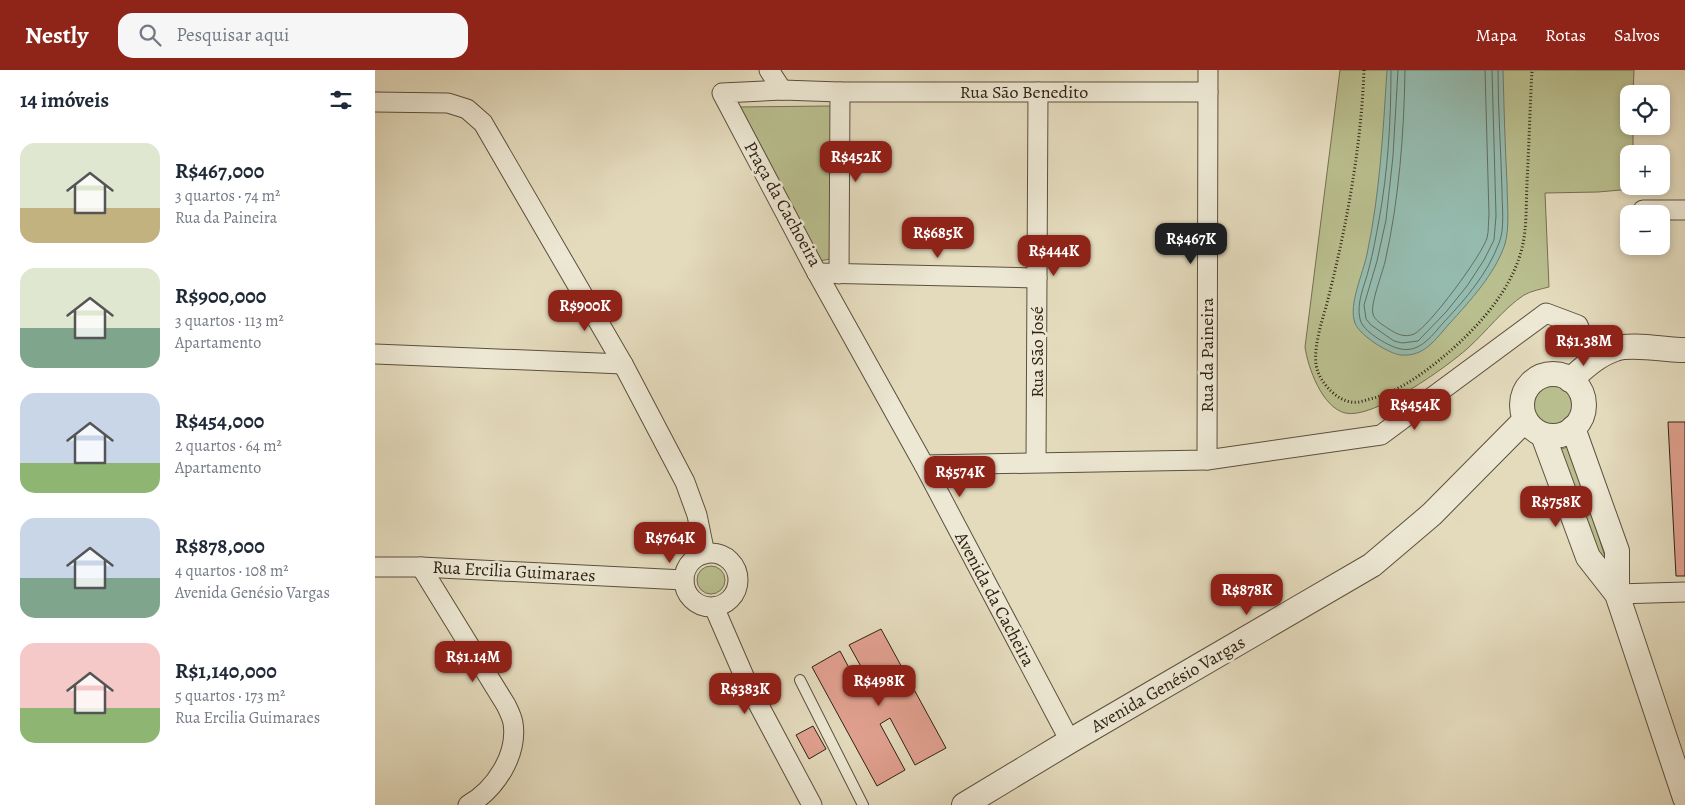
<!DOCTYPE html>
<html lang="pt">
<meta charset="utf-8">
<style>
:root{--surface:#fff;--page:#f6f6f7;--text:#1f2937;--muted:#747a83;--accent:#8f2418}
body{margin:0;font-family:Alegreya,serif;background:var(--page);color:var(--text);height:100vh;display:flex;flex-direction:column;font-size:19px;white-space:nowrap}
*{box-sizing:border-box;margin:0}
p{font-size:16px;color:var(--muted)}
.icon{flex:none;width:28px;height:28px;fill:none;stroke:currentColor;stroke-width:2;stroke-linecap:round;stroke-linejoin:round}
.map{position:relative;flex:1;overflow:hidden}
.drawer{display:flex;flex-direction:column;background:var(--surface);width:375px}
.drawer>*{flex:none}
.fabs{position:absolute;left:1245px;top:15px;display:grid;gap:10px}
.fabs a{display:grid;place-items:center;width:50px;height:50px;border-radius:10px;background:var(--surface);box-shadow:0 2px 8px #0003;font-size:25px}
.price{position:absolute;translate:-50% -42px;padding:0 11px;border-radius:10px;background:var(--accent);color:#fff;font-size:16px;line-height:32px;filter:drop-shadow(0 1px 2px #0008)}
.price::after{content:'';position:absolute;left:50%;top:30px;width:15px;height:11px;margin-left:-8px;background:inherit;clip-path:polygon(0 0,100% 0,50% 100%)}
.price.on{background:#222;color:#fff}
ul{padding:0;list-style:none}
li{display:flex;align-items:center;gap:15px;height:125px;padding:0 20px}
li span{display:grid;place-items:center;flex:none;width:140px;height:100px;border-radius:15px;color:#555}
li>.icon{margin-inline-start:auto}
span .icon{width:60px;height:60px;fill:#fffc;stroke-width:1}
li b{font-size:21px}
h2{display:flex;justify-content:space-between;align-items:center;height:60px;padding:0 20px;font-size:21px}
header{display:flex;align-items:center;gap:30px;box-sizing:border-box;height:70px;padding:0 25px;background:var(--accent);color:#fff}
header strong{font-size:24px}
nav{display:flex;gap:28px;margin-inline-start:auto;font-size:18px}
.search{width:350px;height:45px;background:var(--page);display:flex;align-items:center;gap:12px;box-sizing:border-box;padding:0 18px;border-radius:15px;color:var(--muted);font-size:19px}
main{display:flex;flex:1;min-height:0}
.map>svg:first-child{display:block}
</style>
<header>
<strong>Nestly</strong>
<div class="search"><svg class="icon" aria-label="search" viewBox="0 0 24 24"><circle cx="10" cy="10" r="6"/><path d="M15 15l6 6"/></svg>Pesquisar aqui</div>
<nav><a>Mapa</a><a>Rotas</a><a>Salvos</a></nav>
</header>
<main>
<section class="drawer">
<h2>14 imóveis<svg class="icon" aria-label="filters" viewBox="0 0 24 24"><path d="M4 7h16M4 17h16"/><circle cx="9" cy="7" r="2"/><circle cx="15" cy="17" r="2"/></svg></h2>
<ul>
<li><span style="background:linear-gradient(#dfe7d0 65%,#c2b280 0)"><svg class="icon" aria-label="home" viewBox="0 0 24 24"><path d="M3 11l9-7 9 7M6 9v11h12V9"/></svg></span><div><b>R$467,000</b><p>3 quartos · 74 m²</p><p>Rua da Paineira</p></div></li>
<li><span style="background:linear-gradient(#dfe7d0 60%,#7fa58c 0)"><svg class="icon" aria-label="home" viewBox="0 0 24 24"><path d="M3 11l9-7 9 7M6 9v11h12V9"/></svg></span><div><b>R$900,000</b><p>3 quartos · 113 m²</p><p>Apartamento</p></div></li>
<li><span style="background:linear-gradient(#c9d6e8 70%,#8fb573 0)"><svg class="icon" aria-label="home" viewBox="0 0 24 24"><path d="M3 11l9-7 9 7M6 9v11h12V9"/></svg></span><div><b>R$454,000</b><p>2 quartos · 64 m²</p><p>Apartamento</p></div></li>
<li><span style="background:linear-gradient(#c9d6e8 60%,#7fa58c 0)"><svg class="icon" aria-label="home" viewBox="0 0 24 24"><path d="M3 11l9-7 9 7M6 9v11h12V9"/></svg></span><div><b>R$878,000</b><p>4 quartos · 108 m²</p><p>Avenida Genésio Vargas</p></div></li>
<li><span style="background:linear-gradient(#f6c9c9 65%,#8fb573 0)"><svg class="icon" aria-label="home" viewBox="0 0 24 24"><path d="M3 11l9-7 9 7M6 9v11h12V9"/></svg></span><div><b>R$1,140,000</b><p>5 quartos · 173 m²</p><p>Rua Ercilia Guimaraes</p></div></li>
</ul>
</section>
<div class="map">
<svg width="1310" height="735" viewBox="0 0 1310 735">
<rect width="100%" height="100%" fill="#e4dbbd"/>
<filter id="stains"><feTurbulence type="fractalNoise" baseFrequency=".004" numOctaves="4"/><feColorMatrix values="0 0 0 0 .2 0 0 0 0 .09 0 0 0 0 .02 0 0 0 .5 -.17"/></filter>
<radialGradient id="worn" r=".72"><stop offset=".6" stop-color="#630" stop-opacity="0"/><stop offset="1" stop-color="#630" stop-opacity=".3"/></radialGradient>
<g fill="#b9be8e" stroke="#747051">
<path d="M965,0H1259L1258,24H1254V56H1258V84H1254V116H1257V119L1223,122L1170,123L1174,217C1166,219 1156,221 1149,225C1128,239 1112,261 1093,278C1072,297 998,350 970,343C947,337 933,298 930,277Z"/>
<path d="M456,36V189L444,191L362,37Z"/>
<circle cx="1177" cy="335" r="21"/>
<path d="M1195,376L1232,493L1223,496L1181,381Z"/>
<circle cx="336" cy="510" r="14"/>
</g>
<path fill="#95bbaf" stroke="#6c7d71" d="M1012,0H1128C1129,38 1130,76 1132,113C1132,131 1135,157 1130,174C1120,204 1095,231 1074,254C1060,270 1049,287 1026,285C1014,284 984,265 980,253C973,235 988,204 992,184C1005,123 1008,62 1012,0Z"/>
<g fill="none" stroke-linecap="round" stroke-linejoin="round">
<g stroke="#626e62" stroke-width="1">
<path d="M1016,0C1016,50 1013,101 1004,150C1001,166 998,183 994,198C990,215 981,232 985,249C987,261 1012,275 1022,278C1043,285 1056,267 1068,253C1090,230 1113,203 1124,173C1130,159 1127,136 1127,121C1126,81 1123,40 1123,0"/>
<path d="M1023,0L1018,86L1011,150L1002,191L989,235L991,249L996,255L1019,271L1027,273L1043,271L1071,242L1092,216L1109,190L1119,170L1121,146L1117,0"/>
<path d="M1030,0C1029,64 1024,130 1010,192C1007,204 995,235 998,244C999,250 1008,255 1014,259C1021,264 1030,268 1039,264C1054,257 1107,185 1112,168C1114,161 1113,152 1114,145L1110,0"/>
</g>
</g>
<g fill="#e1a08f" stroke="#2e2114">
<path d="M1293,352H1310V506H1301Z"/>
<path d="M506,559L571,678L540,695L515,648L505,654L530,700L502,716L437,597L465,581L488,624L498,618L474,575Z"/>
<path d="M438,656L451,679L434,689L421,665Z"/>
</g>
<g fill="none" stroke-linecap="round" stroke-linejoin="round">
<g stroke="#5c503e" stroke-width="12">
<path id="service" d="M425,610L488,735"/>
</g>
<g stroke="#5c503e" stroke-width="21">
<g id="minor">
<path d="M394,0L407,20"/>
<path d="M0,32L73,33L92,39L108,53L248,294L310,412L322,445L330,484"/>
<path d="M1268,140H1310"/>
<path d="M442,203L662,208"/>
<path d="M464,204L465,22"/>
<path d="M0,284L248,294"/>
<path d="M832,390L833,0"/>
<path d="M661,392L663,22"/>
<path d="M549,395L832,390L1006,365L1171,243L1203,255L1217,290"/>
<circle cx="336" cy="510" r="27"/>
<path d="M0,497H46L309,510"/>
<path d="M46,497L131,635C134,641 137,647 138,653C143,685 120,720 93,735"/>
<path d="M1242,524L1310,522"/>
<path d="M339,537L372,613L437,735"/>
<path d="M695,671L549,395L442,203L347,23L407,20L465,22H833"/>
</g>
</g>
<g stroke="#5c503e" stroke-width="26">
<g id="tertiary">
<circle cx="1178" cy="335" r="31"/>
<path d="M1195,310C1209,298 1222,285 1240,279C1256,273 1291,280 1310,280"/>
<path d="M1198,358L1242,481V524"/>
<path d="M1168,365L1213,487L1242,524L1310,728"/>
<path d="M589,735L695,671L997,495L1057,444L1150,350"/>
</g>
</g>
<path stroke="#2e2114" stroke-width="3" stroke-dasharray="1 2.5" stroke-linecap="butt" d="M989,0C986,80 971,159 951,237C946,254 936,285 943,302C949,317 966,335 984,332C989,331 994,329 999,328C1027,320 1053,300 1074,282C1105,255 1137,219 1147,178C1152,158 1151,134 1152,112C1154,75 1155,37 1157,0"/>
<use href="#service" stroke="#ede8d4" stroke-width="10"/>
<use href="#minor" stroke="#ede8d4" stroke-width="19"/>
<use href="#tertiary" stroke="#ede8d4" stroke-width="24"/>
</g>
<g text-anchor="middle" stroke-width="5" stroke-linejoin="round" paint-order="stroke">
<g font-size="18" fill="#2e2114" stroke="#ede8d4">
<text x="649" y="28">Rua São Benedito</text>
<text transform="translate(408 134) rotate(61)" y="6">Praça da Cachoeira</text>
<text transform="translate(662 282) rotate(-90)" y="6">Rua São José</text>
<text transform="translate(832 285) rotate(-90)" y="6">Rua da Paineira</text>
<text transform="translate(139 501) rotate(3)" y="6">Rua Ercilia Guimaraes</text>
<text transform="translate(620 529) rotate(62)" y="6">Avenida da Cacheira</text>
<text transform="translate(793 614) rotate(-30)" y="6">Avenida Genésio Vargas</text>
</g>
</g>
<rect width="100%" height="100%" filter="url(#stains)"/>
<rect width="100%" height="100%" fill="url(#worn)"/>
</svg>
<div class="fabs">
<a><svg class="icon" aria-label="locate" viewBox="0 0 24 24"><circle cx="12" cy="12" r="6"/><path d="M12 2v4M12 18v4M2 12h4M18 12h4"/></svg></a>
<a>+</a>
<a>−</a>
</div>
<b class="price" style="left:481px;top:113px">R$452K</b>
<b class="price" style="left:563px;top:189px">R$685K</b>
<b class="price on" style="left:816px;top:195px">R$467K</b>
<b class="price" style="left:679px;top:207px">R$444K</b>
<b class="price" style="left:210px;top:262px">R$900K</b>
<b class="price" style="left:1209px;top:297px">R$1.38M</b>
<b class="price" style="left:1040px;top:361px">R$454K</b>
<b class="price" style="left:585px;top:428px">R$574K</b>
<b class="price" style="left:1181px;top:458px">R$758K</b>
<b class="price" style="left:295px;top:494px">R$764K</b>
<b class="price" style="left:872px;top:546px">R$878K</b>
<b class="price" style="left:98px;top:613px">R$1.14M</b>
<b class="price" style="left:504px;top:637px">R$498K</b>
<b class="price" style="left:370px;top:645px">R$383K</b>
</div>
</main>
